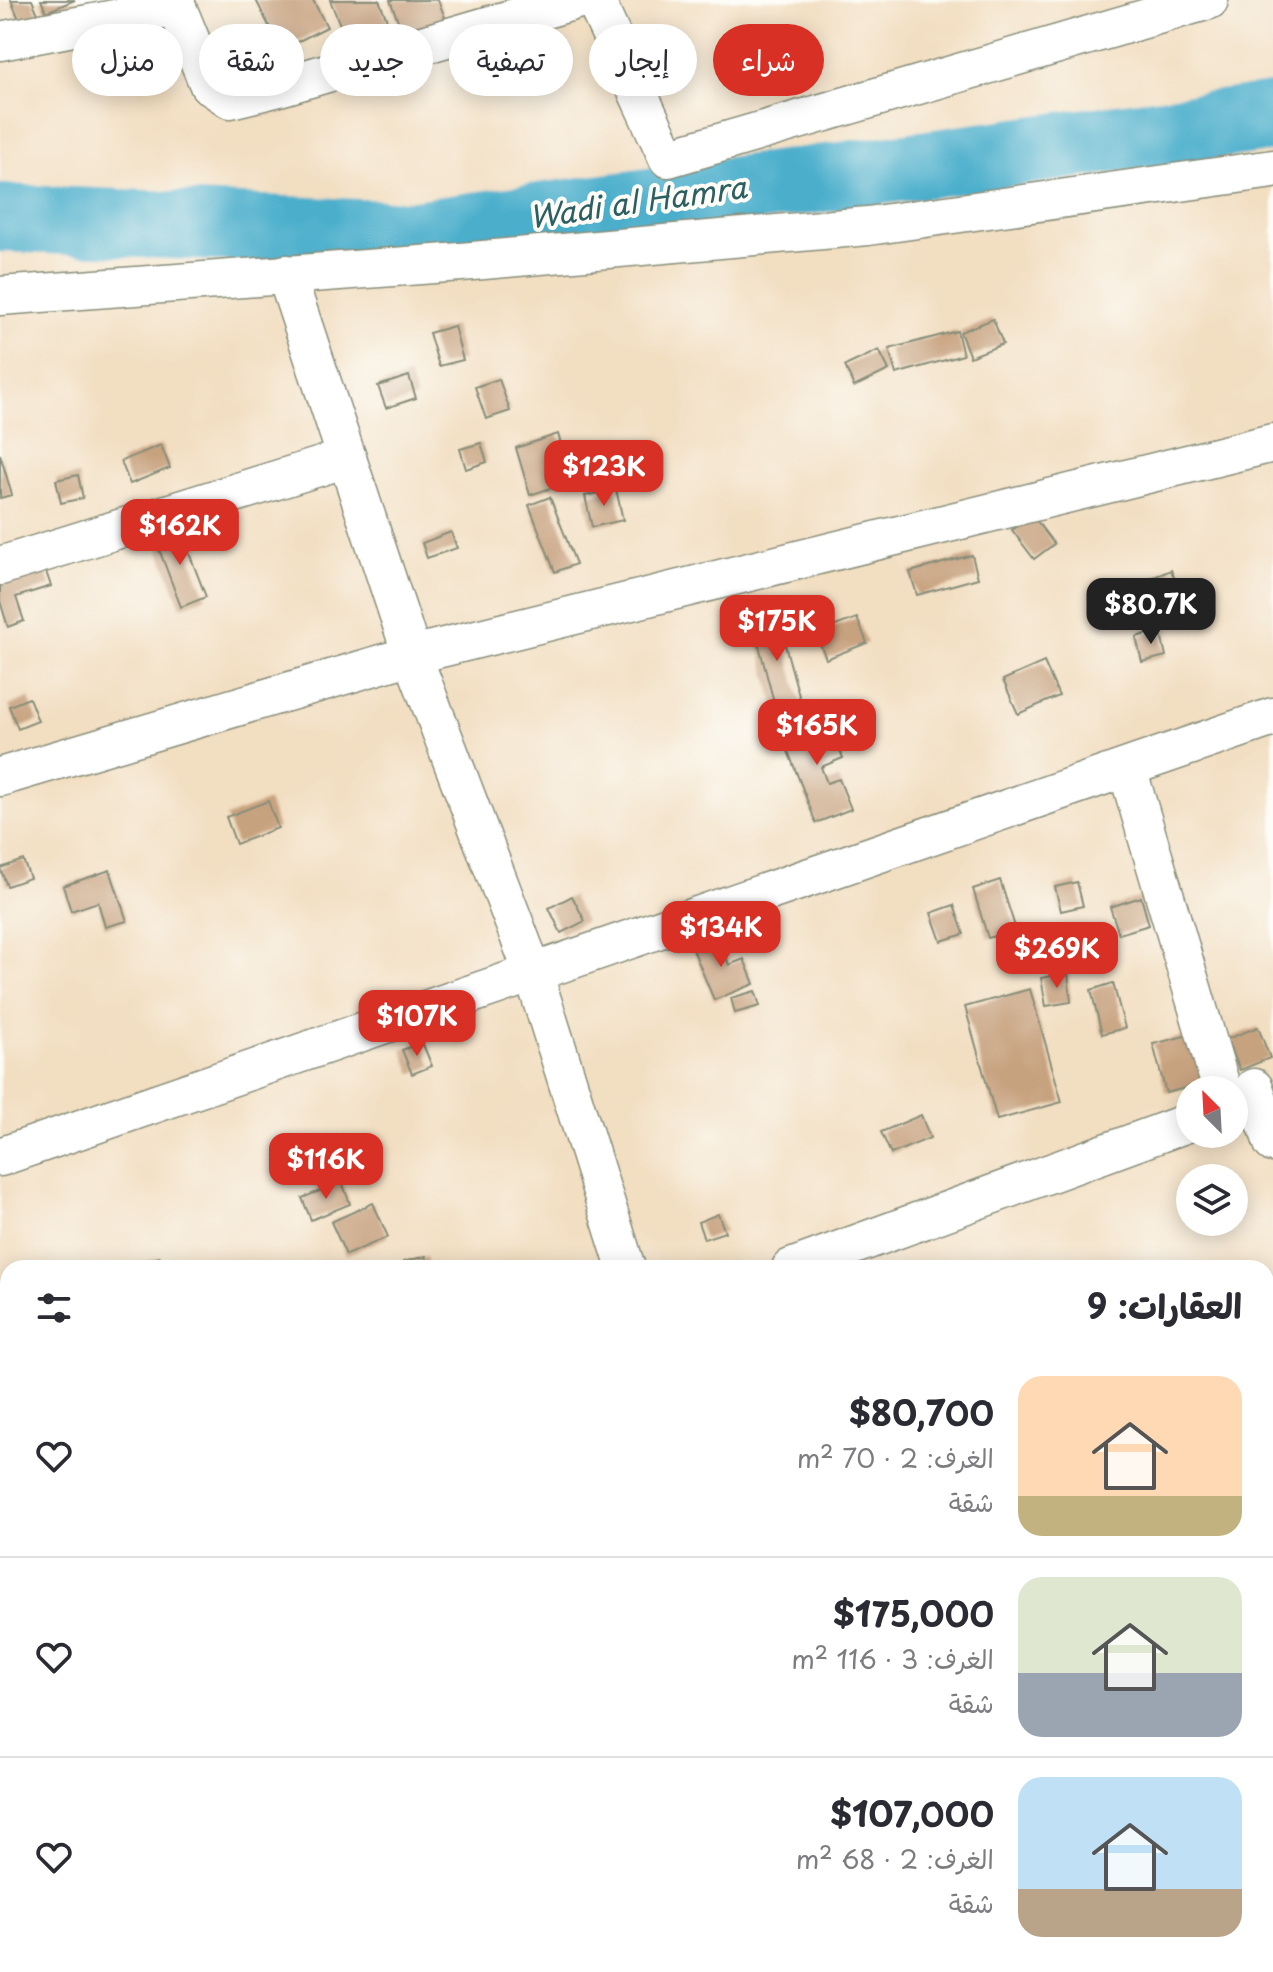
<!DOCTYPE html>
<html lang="ar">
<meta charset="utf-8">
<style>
:root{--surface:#fff;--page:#f7f7f7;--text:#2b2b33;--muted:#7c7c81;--line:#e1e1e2;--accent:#d93025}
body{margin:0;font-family:"Playpen Sans","Playpen Sans Arabic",sans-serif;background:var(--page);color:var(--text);direction:rtl;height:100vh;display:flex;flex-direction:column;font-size:30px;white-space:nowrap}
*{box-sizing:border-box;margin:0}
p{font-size:26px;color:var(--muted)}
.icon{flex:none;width:44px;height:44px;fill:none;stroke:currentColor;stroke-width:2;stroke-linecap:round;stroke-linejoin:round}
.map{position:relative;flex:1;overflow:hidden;direction:ltr}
.details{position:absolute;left:0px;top:1260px;width:1274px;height:712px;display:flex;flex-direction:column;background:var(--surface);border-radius:24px 24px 0 0;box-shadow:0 4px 20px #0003;direction:rtl}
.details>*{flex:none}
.guide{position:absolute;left:24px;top:24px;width:800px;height:72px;direction:rtl;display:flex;gap:16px}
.needle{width:52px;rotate:336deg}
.fabs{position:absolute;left:1176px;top:1076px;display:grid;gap:16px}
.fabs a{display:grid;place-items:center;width:72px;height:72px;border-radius:50%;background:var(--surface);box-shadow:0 4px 20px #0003;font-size:40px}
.price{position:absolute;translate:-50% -68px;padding:0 18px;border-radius:16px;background:var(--accent);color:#fff;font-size:26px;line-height:52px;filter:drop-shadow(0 2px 4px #0008)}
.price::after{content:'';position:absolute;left:50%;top:48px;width:24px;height:18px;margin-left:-12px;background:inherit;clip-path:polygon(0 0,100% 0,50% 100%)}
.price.on{background:#222;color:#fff}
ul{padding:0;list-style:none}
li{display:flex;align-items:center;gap:24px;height:200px;padding:0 32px}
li+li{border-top:2px solid var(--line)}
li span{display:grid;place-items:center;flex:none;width:224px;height:160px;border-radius:24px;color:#555}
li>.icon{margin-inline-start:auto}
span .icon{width:96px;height:96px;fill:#fffc;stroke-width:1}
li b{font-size:34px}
h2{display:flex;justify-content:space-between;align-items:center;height:96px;padding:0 32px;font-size:34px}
.tag{padding:0 28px;border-radius:36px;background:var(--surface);box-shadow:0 4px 20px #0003;font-size:28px;line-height:72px}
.tag.on{background:var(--accent);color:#fff}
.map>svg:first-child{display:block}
</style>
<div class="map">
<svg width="1273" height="1972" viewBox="0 0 1273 1972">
<rect width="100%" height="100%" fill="#fdfcf7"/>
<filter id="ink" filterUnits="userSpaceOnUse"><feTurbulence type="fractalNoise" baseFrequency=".0125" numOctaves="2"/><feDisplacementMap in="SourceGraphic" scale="16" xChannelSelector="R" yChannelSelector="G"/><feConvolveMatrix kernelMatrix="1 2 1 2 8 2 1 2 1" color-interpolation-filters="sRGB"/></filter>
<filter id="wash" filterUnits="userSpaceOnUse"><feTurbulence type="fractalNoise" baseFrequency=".006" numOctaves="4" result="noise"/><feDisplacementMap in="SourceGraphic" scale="32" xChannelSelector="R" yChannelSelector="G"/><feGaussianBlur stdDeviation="1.8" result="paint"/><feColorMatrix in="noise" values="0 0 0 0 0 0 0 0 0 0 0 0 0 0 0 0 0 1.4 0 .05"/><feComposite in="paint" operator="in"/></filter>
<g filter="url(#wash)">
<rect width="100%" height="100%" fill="#f2dec1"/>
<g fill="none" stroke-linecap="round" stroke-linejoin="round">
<path stroke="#4cafcc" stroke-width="68" d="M0,218L408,235L1273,117"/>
</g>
<g id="blocks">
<g fill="#c7a27f">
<path d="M11,0H32L38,14L20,22Z"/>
<path d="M41,0H75L46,12Z"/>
<path d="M256,0H313L327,27L281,50Z"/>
<path d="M330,0H379L393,35L351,52Z"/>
<path d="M390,0H438L446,20L404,36Z"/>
<path d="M993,319L1003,344L970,357L960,332Z"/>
<path d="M454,326L463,360L439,366L429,333Z"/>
<path d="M957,331L963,355L896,374L889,349Z"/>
<path d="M879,350L889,370L854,387L845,366Z"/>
<path d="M409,376L416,398L386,408L378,386Z"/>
<path d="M499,379L510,411L486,419L475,387Z"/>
<path d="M558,434L572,481L530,495L516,448Z"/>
<path d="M481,443L487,462L466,469L460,449Z"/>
<path d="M161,445L170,468L130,484L121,461Z"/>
<path d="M0,454L12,495L0,498Z"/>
<path d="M78,475L83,498L61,503L56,480Z"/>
<path d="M616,489L623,520L592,527L585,496Z"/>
<path d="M550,497L576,564L555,572L529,505Z"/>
<path d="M1033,516L1054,544L1034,559L1012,530Z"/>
<path d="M179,527L206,597L181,607L154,536Z"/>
<path d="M451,532L457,548L427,558L422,543Z"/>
<path d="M972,555L978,578L917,595L910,572Z"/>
<path d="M44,566L51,586L16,597L24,621L8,627L0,601V580Z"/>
<path d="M1171,570L1189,614L1156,627L1139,583Z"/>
<path d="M777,616L801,703L776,710L753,623Z"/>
<path d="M857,618L867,643L826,659L816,633Z"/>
<path d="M1160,630L1166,656L1142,662L1136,637Z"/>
<path d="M1044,662L1059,696L1018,714L1003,680Z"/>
<path d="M29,698L38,721L18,729L9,706Z"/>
<path d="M826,715L843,758L821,767L827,783L839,779L851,809L816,823L781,733Z"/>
<path d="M268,801L278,828L236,844L226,817Z"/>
<path d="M23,860L30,878L7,886L0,868Z"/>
<path d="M110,870L127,921L105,927L98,902L71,911L63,886Z"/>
<path d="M1000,880L1016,930L988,938L973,889Z"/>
<path d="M1077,882L1083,906L1061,911L1055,887Z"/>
<path d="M572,896L585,921L561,933L549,908Z"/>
<path d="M1141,897L1149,925L1119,934L1110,907Z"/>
<path d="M954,905L964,934L941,941L931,913Z"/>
<path d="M718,936L729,965L744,959L754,984L714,1000L692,947Z"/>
<path d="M1068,973L1071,1002L1046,1006L1041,978Z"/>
<path d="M1113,983L1125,1028L1102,1034L1091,990Z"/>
<path d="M1030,989L1062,1102L997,1120L965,1007Z"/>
<path d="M755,991L760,1006L735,1013L731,998Z"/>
<path d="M1258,1027L1270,1058L1240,1070L1227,1039Z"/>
<path d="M1197,1033L1209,1082L1166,1093L1153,1044Z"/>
<path d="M422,1042L432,1066L412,1074L402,1050Z"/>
<path d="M921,1115L930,1138L891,1154L881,1132Z"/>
<path d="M342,1182L350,1204L311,1220L302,1198Z"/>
<path d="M373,1203L388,1237L346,1255L331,1222Z"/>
<path d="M718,1214L725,1232L704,1239L698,1222Z"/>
<path d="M426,1256L429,1268H405L403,1262Z"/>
<path d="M160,1257L163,1268H127V1267Z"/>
<path d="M0,1565L8,1584V1635L0,1639Z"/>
<path d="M0,1715L8,1734L0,1737Z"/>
<path d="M8,1835V1864L0,1866V1838Z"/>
</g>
</g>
</g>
<g filter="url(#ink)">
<use href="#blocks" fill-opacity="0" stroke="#888e7a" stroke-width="2"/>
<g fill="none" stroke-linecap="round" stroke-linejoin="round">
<g stroke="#888e7a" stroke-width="41">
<g id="street">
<path d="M174,0L209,85L230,99L279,87L576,0"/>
<path d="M595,0L668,158L1209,0"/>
<path d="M0,41L177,7"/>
<path d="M286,274L412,655L534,975L626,1268"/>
<path d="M0,296L461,262L868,226L1273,169"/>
<path d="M0,566L347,458"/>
<path d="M1127,768L1222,1090"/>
<path d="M0,777L412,655L1273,443"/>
<path d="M1254,1088L1273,1143"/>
<path d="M0,1157L1273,717"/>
<path d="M791,1268L1190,1122"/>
<path d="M0,1481L8,1505"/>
<path d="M1266,1481L1273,1479"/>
<path d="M1266,1856L1273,1853"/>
<path d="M0,1905L8,1902"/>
<path d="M163,1964L166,1972"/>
<path d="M550,1964L553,1972"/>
<path d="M868,1964L871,1972"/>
<path d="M934,1972L957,1964"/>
</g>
</g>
<use href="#street" stroke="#fff" stroke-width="38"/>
</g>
</g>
<g text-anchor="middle" stroke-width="8" stroke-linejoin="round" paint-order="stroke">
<g font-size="30" font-style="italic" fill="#2c5f62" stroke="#fdfcf7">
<text transform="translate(638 203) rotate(-8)" y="10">Wadi al Hamra</text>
</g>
</g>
</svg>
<div class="fabs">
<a><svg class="needle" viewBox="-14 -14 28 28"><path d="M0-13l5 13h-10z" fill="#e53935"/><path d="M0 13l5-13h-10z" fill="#7c7c81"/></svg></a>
<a><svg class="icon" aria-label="layers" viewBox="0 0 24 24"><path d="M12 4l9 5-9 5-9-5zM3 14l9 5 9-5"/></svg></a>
</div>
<b class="price" style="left:604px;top:508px">$123K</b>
<b class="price" style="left:180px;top:567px">$162K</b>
<b class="price on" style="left:1151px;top:646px">$80.7K</b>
<b class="price" style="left:777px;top:663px">$175K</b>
<b class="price" style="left:817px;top:767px">$165K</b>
<b class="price" style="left:721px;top:969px">$134K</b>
<b class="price" style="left:1057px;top:990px">$269K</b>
<b class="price" style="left:417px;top:1058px">$107K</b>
<b class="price" style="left:326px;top:1201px">$116K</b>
<div class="guide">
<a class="tag on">شراء</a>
<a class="tag">إيجار</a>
<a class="tag">تصفية</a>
<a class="tag">جديد</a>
<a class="tag">شقة</a>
<a class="tag">منزل</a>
</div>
<section class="details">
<h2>العقارات: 9<svg class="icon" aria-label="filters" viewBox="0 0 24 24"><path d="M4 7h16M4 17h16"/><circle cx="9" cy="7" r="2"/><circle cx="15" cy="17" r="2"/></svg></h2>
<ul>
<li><span style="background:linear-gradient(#ffd9b3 75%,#c2b280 0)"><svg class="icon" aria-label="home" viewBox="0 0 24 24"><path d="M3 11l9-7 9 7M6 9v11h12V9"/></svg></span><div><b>$80,700</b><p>الغرف: 2 · 70 m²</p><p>شقة</p></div><svg class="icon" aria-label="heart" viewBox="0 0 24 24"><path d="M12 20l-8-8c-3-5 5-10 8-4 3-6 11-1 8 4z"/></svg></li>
<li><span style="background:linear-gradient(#dfe7d0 60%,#9aa5b1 0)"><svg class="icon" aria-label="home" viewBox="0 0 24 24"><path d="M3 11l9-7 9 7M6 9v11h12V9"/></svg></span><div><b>$175,000</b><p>الغرف: 3 · 116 m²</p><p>شقة</p></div><svg class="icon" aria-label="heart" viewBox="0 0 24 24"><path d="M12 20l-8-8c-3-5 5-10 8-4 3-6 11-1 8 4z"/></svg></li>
<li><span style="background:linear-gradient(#bfe0f5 70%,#b9a48a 0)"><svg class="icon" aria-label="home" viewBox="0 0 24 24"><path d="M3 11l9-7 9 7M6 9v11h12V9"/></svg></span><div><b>$107,000</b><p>الغرف: 2 · 68 m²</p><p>شقة</p></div><svg class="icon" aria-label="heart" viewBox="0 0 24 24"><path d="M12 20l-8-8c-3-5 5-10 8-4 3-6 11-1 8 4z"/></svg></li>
</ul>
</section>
</div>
